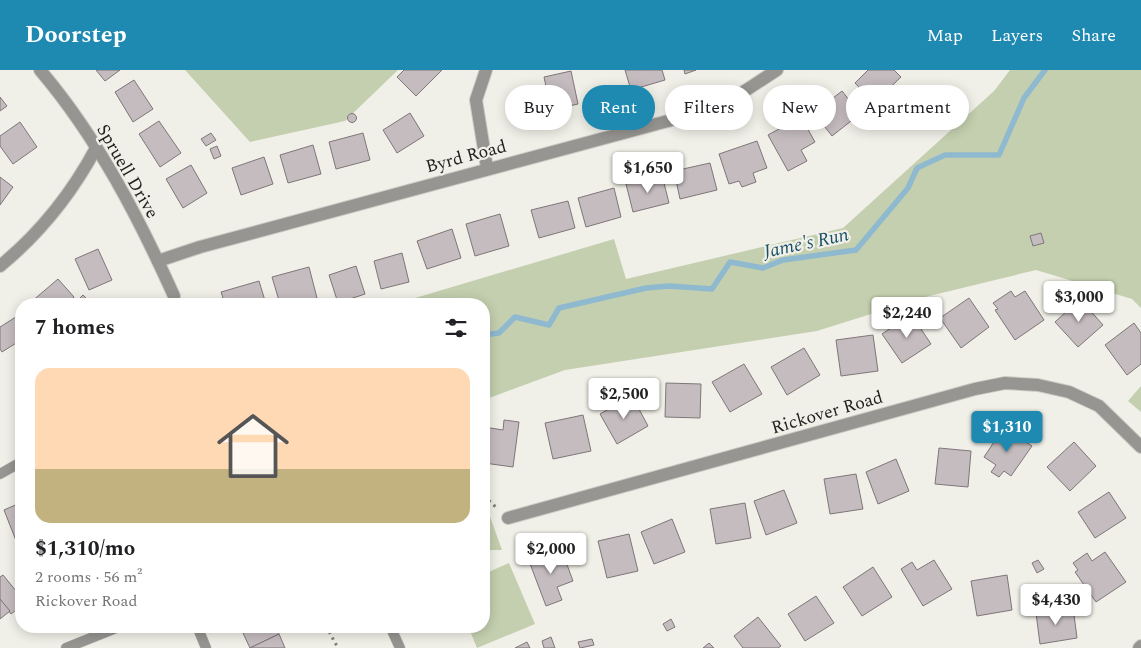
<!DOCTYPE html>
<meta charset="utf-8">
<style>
:root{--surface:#fff;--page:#f2f2f2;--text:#202124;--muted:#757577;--accent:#1e89b1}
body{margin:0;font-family:Spectral,serif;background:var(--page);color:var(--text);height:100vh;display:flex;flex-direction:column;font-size:19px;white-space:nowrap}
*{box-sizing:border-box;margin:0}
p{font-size:16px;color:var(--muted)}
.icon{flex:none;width:28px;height:28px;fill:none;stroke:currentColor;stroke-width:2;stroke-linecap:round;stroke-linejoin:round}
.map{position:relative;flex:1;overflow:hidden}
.drawer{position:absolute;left:15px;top:228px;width:475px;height:335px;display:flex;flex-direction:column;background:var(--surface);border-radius:20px;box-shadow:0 2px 12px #0003}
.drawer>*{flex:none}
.banner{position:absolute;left:505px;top:15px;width:475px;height:45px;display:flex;gap:10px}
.price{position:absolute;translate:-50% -42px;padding:0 11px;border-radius:5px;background:#fff;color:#222;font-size:16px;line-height:32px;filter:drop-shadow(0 1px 2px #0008)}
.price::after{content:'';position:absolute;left:50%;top:30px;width:15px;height:11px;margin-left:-8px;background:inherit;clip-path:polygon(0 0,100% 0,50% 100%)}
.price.active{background:var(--accent);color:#fff}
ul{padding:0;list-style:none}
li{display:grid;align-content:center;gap:10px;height:265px;padding:0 20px}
li span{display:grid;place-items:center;height:155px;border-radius:15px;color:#555}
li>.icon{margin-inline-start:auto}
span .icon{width:90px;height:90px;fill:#fffc;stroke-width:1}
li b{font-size:21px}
h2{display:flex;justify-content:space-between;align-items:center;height:60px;padding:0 20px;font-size:21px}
.tag{padding:0 18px;border-radius:22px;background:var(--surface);box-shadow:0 2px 12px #0003;font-size:18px;line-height:45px}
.tag.active{background:var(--accent);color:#fff}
header{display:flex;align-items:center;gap:30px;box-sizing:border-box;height:70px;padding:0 25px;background:var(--accent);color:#fff}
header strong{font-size:24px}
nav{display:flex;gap:28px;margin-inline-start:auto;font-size:18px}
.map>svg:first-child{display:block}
</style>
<header>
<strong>Doorstep</strong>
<nav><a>Map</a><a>Layers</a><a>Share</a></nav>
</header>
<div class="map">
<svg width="1141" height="578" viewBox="0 0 1141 578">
<rect width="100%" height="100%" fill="#f1f0e8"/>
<g fill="#c4cfaf">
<path d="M185,0H398L345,51L250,72Z"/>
<path d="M1010,0H1141V238L1132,229L1036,200L925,227L817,261L565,300L484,330V234H395L614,169L626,209L843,158L994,21Z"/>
<path d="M1141,316V342L1128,331Z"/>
<path d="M484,430L502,480H484Z"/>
<path d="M509,493L535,554L477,578L468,556H484V504Z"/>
</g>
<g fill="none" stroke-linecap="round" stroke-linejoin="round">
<path stroke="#8eb9cf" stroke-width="5.5" d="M484,265L499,263L515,247L549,255L559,238L646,218L669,216L712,219L730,192L763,198L783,190L856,180L908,118L917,98L945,85H999L1024,28L1045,0"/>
</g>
<g fill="#c5bcbf" stroke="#7e7679">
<path d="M96,0H120L105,11Z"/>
<path d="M404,0H442L416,26L397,7Z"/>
<path d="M625,0H662L665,10L631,20Z"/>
<path d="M684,0H696L685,4Z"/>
<path d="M868,0H894L901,7L874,33L855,13Z"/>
<path d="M571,1L578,34L551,40L544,7Z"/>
<path d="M134,10L153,39L133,52L115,22Z"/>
<path d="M603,18L605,26L596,29L593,21Z"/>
<path d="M842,21L860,44L832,66L814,43Z"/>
<path d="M0,27L7,36L0,41Z"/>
<path d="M410,43L424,66L397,83L383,60Z"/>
<circle cx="352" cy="48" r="4.5"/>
<path d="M801,47L815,72L801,80L807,91L788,101L768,65Z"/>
<path d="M159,51L181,83L160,97L139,64Z"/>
<path d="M20,52L37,77L13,94L0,76V66Z"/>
<path d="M211,63L216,70L206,76L201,69Z"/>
<path d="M363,63L370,90L336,99L329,72Z"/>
<path d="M757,71L767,98L753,103L756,112L742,117L739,111L729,114L719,84Z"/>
<path d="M313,75L321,104L288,113L280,85Z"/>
<path d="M217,76L221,86L214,89L210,79Z"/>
<path d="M264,87L273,114L241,125L232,98Z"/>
<path d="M710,93L717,120L680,129L674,101Z"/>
<path d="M191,95L207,123L183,138L166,109Z"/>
<path d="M662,105L669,133L633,142L626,114Z"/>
<path d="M0,107L13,117L0,135Z"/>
<path d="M614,118L621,147L586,157L578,128Z"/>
<path d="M568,131L575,158L539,168L531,140Z"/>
<path d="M500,144L509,176L475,186L466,154Z"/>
<path d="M452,159L461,188L427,199L417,171Z"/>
<path d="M1041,163L1044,173L1033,176L1030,166Z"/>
<path d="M98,179L112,210L89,220L75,189Z"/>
<path d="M402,183L409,212L381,219L374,191Z"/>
<path d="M356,196L365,224L338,233L329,205Z"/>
<path d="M309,197L317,228L297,234H280L272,207Z"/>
<path d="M58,209L74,227L66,234H32L31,232Z"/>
<path d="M259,211L266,234H225L221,222Z"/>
<path d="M1011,221L1015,227L1025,221L1044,250L1015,270L995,240L998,239L993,233Z"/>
<path d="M83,225L91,233L90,234H80L77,231Z"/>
<path d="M969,228L989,257L961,278L940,248Z"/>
<path d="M1080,229L1103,255L1078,277L1055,252Z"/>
<path d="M911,244L931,274L902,293L882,264Z"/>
<path d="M19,245L21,249V270L2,282L0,279V257Z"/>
<path d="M1134,253L1141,263V294L1127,305L1105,275Z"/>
<path d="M873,265L878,301L841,306L836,270Z"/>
<path d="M804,278L820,305L787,325L771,297Z"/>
<path d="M744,294L762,324L730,342L712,312Z"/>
<path d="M666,313L701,314L700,348L665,347Z"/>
<path d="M632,326L648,356L617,374L600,344Z"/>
<path d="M583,345L591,381L553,389L545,353Z"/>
<path d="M504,350L519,352L513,397L484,393V357L503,360Z"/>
<path d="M1004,357L1032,376L1011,406L1004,401L999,407L991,402L996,395L984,387Z"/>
<path d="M1074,372L1096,396L1070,421L1047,397Z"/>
<path d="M939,378L971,381L968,417L935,414Z"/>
<path d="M896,389L909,421L878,434L866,402Z"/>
<path d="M856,404L863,439L830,444L824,409Z"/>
<path d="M784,420L797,453L766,465L754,431Z"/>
<path d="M1109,422L1126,448L1095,468L1078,442Z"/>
<path d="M20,433L21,471L17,473L4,440Z"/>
<path d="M745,433L751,468L716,474L710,439Z"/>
<path d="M672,449L685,482L654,494L641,462Z"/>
<path d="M629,464L638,501L607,508L598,471Z"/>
<path d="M561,478L573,511L557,517L562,530L546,536L529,491Z"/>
<path d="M1105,482L1126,512L1096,532L1075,502L1078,500L1073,493L1087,483L1092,491Z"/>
<path d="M934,490L952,519L923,536L901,499L912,492L917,500Z"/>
<path d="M1038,490L1044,499L1037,503L1032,493Z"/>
<path d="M873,497L892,527L862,546L843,517Z"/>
<path d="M3,505L21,527V536L11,544L0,529V507Z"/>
<path d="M1007,505L1012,540L977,546L971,511Z"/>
<path d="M816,526L834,553L805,571L788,544Z"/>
<path d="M0,529L10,541L0,549Z"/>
<path d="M1073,537L1077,568L1040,574L1036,543Z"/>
<path d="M758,547L781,576L778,578H743L734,566Z"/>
<path d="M671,549L675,557L667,561L663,554Z"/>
<path d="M239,556H257L243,563Z"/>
<path d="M257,556H275L279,564L250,578L243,563Z"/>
<path d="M279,564L285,578H250Z"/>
<path d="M551,567L555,578H544L542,571Z"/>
<path d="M592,569L594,575L580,578L578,572Z"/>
<path d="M527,572L530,578H515Z"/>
<path d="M709,573L714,578H703Z"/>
</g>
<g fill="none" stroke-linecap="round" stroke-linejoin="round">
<g stroke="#cbcac3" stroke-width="11">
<g id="lane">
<path d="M0,404L21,392"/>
<path d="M197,556L206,578"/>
<path d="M390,556L400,578"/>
<path d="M66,578L121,556"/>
</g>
</g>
<g stroke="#cbcac3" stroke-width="14">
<g id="street">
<path d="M40,0C97,67 138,146 174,226"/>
<path d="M486,0L476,30L487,98"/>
<path d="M158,191L200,177L679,48L737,26L777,0"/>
<path d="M0,196C39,164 72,123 96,78"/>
<path d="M508,448L975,319L1005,313L1038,315L1069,322L1099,336L1141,377"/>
<path d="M1139,578L1141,576"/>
</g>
</g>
<g stroke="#81817b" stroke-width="3" stroke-dasharray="2.5 4" stroke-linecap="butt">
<path d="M484,426L498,439"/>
<path d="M326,556L338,578"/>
</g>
<use href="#lane" stroke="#979592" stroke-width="10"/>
<use href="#street" stroke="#979592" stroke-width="12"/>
</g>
<g text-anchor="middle" stroke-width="4.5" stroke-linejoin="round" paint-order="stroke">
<g font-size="18" fill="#1f1f1c" stroke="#f1f0e8">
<text transform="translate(466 86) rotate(-15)" y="6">Byrd Road</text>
<text transform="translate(128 101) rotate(60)" y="6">Spruell Drive</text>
<text transform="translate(827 342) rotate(-16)" y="6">Rickover Road</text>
</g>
<g font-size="19" font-style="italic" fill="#185067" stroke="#f1f0e8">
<text transform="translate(806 172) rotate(-12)" y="7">Jame's Run</text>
</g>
</g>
</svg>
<b class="price" style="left:648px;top:124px">$1,650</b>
<b class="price" style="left:1079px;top:253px">$3,000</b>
<b class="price" style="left:907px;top:269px">$2,240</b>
<b class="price" style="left:624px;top:350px">$2,500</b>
<b class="price active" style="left:1007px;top:383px">$1,310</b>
<b class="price" style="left:551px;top:505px">$2,000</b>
<b class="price" style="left:1056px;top:556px">$4,430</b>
<div class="banner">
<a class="tag">Buy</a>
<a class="tag active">Rent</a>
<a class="tag">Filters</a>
<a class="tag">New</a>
<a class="tag">Apartment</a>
</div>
<section class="drawer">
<h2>7 homes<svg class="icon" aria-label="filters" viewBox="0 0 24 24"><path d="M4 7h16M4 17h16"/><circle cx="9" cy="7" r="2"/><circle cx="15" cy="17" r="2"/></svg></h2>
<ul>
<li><span style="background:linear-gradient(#ffd9b3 65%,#c2b280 0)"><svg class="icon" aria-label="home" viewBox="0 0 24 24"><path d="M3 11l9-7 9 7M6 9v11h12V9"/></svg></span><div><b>$1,310/mo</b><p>2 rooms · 56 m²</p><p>Rickover Road</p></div></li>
</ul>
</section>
</div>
